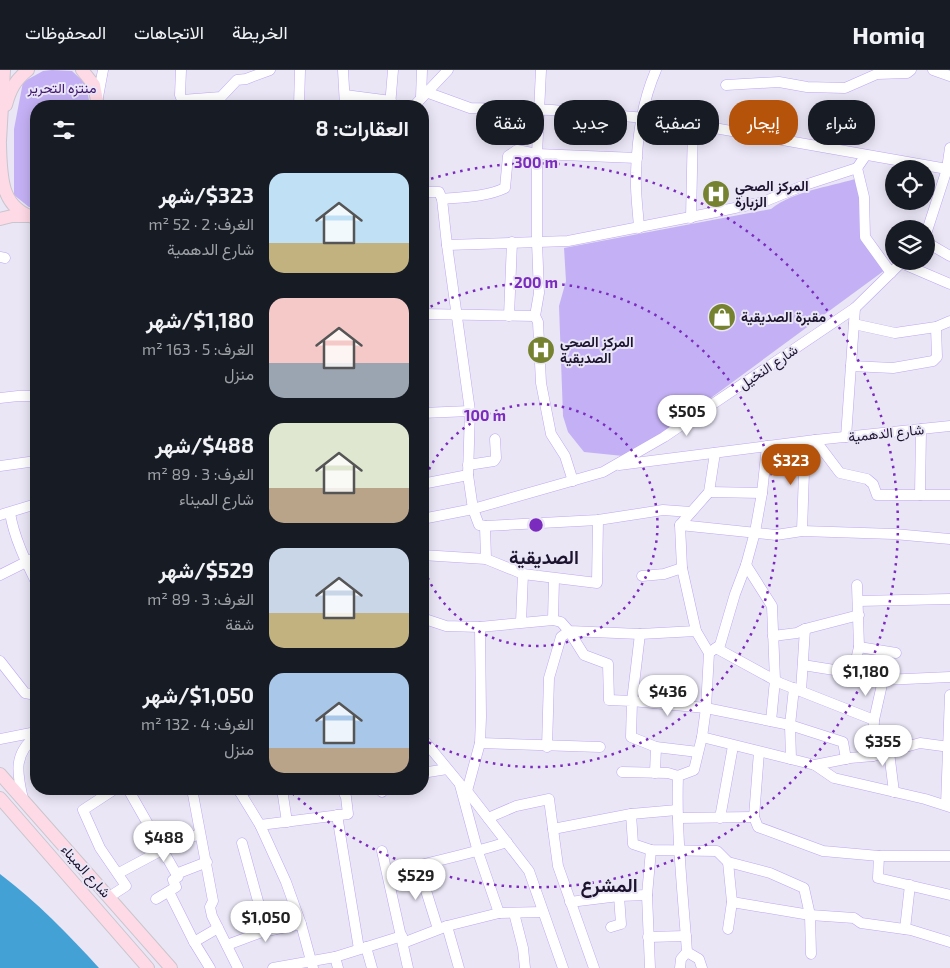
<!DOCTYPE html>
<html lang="ar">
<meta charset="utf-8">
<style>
:root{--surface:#171b24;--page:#20242c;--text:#f1f3f6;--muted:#9ea1a6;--line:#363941;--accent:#b45309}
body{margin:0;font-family:"Exo 2",Vazirmatn,sans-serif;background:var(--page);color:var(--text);direction:rtl;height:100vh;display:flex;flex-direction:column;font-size:19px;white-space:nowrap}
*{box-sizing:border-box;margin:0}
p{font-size:16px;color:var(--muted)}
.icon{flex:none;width:28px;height:28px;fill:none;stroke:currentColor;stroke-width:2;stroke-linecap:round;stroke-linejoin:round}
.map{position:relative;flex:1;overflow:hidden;direction:ltr}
.side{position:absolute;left:30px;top:30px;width:399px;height:695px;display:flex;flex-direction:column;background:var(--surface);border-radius:20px;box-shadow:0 2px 12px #0003;direction:rtl}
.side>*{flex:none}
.hud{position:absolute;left:444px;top:30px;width:431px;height:45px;direction:rtl;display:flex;gap:10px}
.buttons{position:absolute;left:885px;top:90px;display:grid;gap:10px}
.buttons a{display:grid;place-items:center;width:50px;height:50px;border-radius:50%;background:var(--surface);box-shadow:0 2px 12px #0003;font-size:25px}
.price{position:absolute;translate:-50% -42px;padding:0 11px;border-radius:18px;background:#fff;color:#222;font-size:16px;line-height:32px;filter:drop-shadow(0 1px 2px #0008)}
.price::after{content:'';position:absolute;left:50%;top:30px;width:15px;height:11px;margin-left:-8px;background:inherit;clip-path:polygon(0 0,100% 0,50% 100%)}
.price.active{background:var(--accent);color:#fff}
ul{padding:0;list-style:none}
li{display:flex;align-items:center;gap:15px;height:125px;padding:0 20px}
li span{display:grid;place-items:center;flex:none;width:140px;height:100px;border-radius:15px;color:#555}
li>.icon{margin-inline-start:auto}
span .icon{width:60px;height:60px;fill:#fffc;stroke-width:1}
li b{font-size:21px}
h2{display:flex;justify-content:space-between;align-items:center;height:60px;padding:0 20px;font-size:21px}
.pill{padding:0 18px;border-radius:20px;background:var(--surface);box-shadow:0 2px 12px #0003;font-size:18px;line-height:45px}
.pill.active{background:var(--accent);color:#fff}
header{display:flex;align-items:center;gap:30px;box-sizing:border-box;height:70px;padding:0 25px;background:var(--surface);border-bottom:1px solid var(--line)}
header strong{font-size:24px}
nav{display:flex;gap:28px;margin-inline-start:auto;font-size:18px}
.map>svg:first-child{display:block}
</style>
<header>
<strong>Homiq</strong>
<nav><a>الخريطة</a><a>الاتجاهات</a><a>المحفوظات</a></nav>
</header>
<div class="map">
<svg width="950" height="898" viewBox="0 0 950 898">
<rect width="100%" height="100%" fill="#eae6f6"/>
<g fill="#c4b1f5">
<path d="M52,0L72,1L86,14L90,36H36V138L29,137L14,125V59L23,12L43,1Z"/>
<path d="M855,109L866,116L865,165L885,200L659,366L623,386L584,382L568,362L563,346L559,236L566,211L564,178L771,139C794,121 828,117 855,109Z"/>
</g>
<path fill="#44a1d5" d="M0,804C37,832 68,864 99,898H0Z"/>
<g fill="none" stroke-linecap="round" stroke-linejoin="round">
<g stroke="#bda7f3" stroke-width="11">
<g id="minor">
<path d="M181,0L180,25L182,30L221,27L237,10L246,9L270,0"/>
<path d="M343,0L345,36"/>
<path d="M933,0L950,6"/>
<path d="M726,15L779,12L807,17L845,18L877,4L907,3L911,0"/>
<path d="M426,22L470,38L552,40L669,50L947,99"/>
<path d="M345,25L391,31"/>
<path d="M98,27L103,0"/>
<path d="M421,28L422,0"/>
<path d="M299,36L300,0"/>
<path d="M390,36L393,0"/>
<path d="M414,36L448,0"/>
<path d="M857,98L864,127L865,167L891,203"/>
<path d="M422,122H439L442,129L447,175L470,341L468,405L473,439L479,455L485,456L598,450L663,440L691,442"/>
<path d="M442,129C463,127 486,127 505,118L508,86L517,80L537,84L637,88"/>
<path d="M691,148L693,54"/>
<path d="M639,158C638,140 635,122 636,103C637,69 642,32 656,0"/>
<path d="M926,164L947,99L950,78"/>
<path d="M926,172L950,186"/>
<path d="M447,175L568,171L711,143L763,132L805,115L857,98L866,85"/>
<path d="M0,187L5,188"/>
<path d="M901,193L950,214"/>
<path d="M422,244L535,246L538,252L541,313L551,364L565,386L573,411"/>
<path d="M509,246L512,172"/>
<path d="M535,246L539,223L537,172V84L541,0"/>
<path d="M854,254L895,263L936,257L950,251"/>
<path d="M851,296L893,298L933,291L937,287L936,257"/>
<path d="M0,328L18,326H36"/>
<path d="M422,343L470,341"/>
<path d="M921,359L920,425H950"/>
<path d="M846,367L855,238"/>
<path d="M815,370L840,403L867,409L873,414L877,425H920"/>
<path d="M468,395L494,391L496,388L495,369"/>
<path d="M619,395L815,370L950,356"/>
<path d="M0,396L36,391"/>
<path d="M422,414L468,405"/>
<path d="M709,422L762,423"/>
<path d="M10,443C14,467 25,490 36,512"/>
<path d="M0,445L36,434"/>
<path d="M422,449L473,439L603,402L664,367L855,238L903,191"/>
<path d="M680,455L776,465L802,461L894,464L950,469"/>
<path d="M485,456L486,489"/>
<path d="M802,461L805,372"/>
<path d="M422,485L486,489L523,504L597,513L598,450"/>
<path d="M746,495L772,536L775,610L771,651"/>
<path d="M0,505L36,487"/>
<path d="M642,506L664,504L682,498"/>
<path d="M858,531L950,529"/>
<path d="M422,548L446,556L480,557L553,550L561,552L569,561L640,564L696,561L709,583L706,638L702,667L694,700L678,706C676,765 683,824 687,882L681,889L680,898"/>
<path d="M553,550L554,509"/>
<path d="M521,552L523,504"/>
<path d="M696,561L682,498L680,455L709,422L715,383"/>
<path d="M640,564L632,631L706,638L790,655L843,672L846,689"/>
<path d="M773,566L797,563L805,559L859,545"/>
<path d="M859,577L896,583"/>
<path d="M716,578L780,613L874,650L873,686"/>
<path d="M709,583L720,575L735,524L746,495L755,462L762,423L767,376"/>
<path d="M0,591L25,623L36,625"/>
<path d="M803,595L853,603L883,610L950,607"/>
<path d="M853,603L859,577L857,515"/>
<path d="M801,621L805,559"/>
<path d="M874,650L883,610"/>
<path d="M702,667L815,695L834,708L925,729L950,737"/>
<path d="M422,668L460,714L467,721L529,801L563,898"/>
<path d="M0,669L36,662"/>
<path d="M480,673L600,677"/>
<path d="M547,677L549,608L561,567L569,561L584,585L608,594L609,630L632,631L631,667L656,677L698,682"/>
<path d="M759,682L754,747L758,757L823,781L879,786H950"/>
<path d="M889,682L894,722"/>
<path d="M791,689L790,655L794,618"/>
<path d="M815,695L850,688L873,686L920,673L950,677"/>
<path d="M622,702L668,703L678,706"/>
<path d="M422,703L447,699"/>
<path d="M655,703L656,677"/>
<path d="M460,715L478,782L499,843"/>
<path d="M128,719L178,807L173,810L176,817L156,829"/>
<path d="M192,719L213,831L210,837L212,846L238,898"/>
<path d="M238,719L260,755L286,812L301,854L313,898"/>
<path d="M282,719L287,752"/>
<path d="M382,719V722"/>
<path d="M467,721L480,673L481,647L480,557"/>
<path d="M240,722L253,719"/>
<path d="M23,729C17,703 13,684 36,666"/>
<path d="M946,735L950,625"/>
<path d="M631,744L677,740"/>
<path d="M337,745L359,879"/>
<path d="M488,748L516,736L549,729L553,759L631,744L633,774L651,780L717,781L728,792L770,803L804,818L810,845L811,884"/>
<path d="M678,748L754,747"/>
<path d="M720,748L733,676"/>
<path d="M260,755L348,744L346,727L342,719"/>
<path d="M553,759L558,796L594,898"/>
<path d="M242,773L261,842L266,841L275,859"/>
<path d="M382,781L408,898"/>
<path d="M879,786L878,808L950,825"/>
<path d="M418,795L438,859"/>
<path d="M119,803L162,780L199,764"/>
<path d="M176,804L207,792"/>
<path d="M388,804C427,792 468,785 507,772"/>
<path d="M169,822L194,872L210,898"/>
<path d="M109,827L126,816L100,778L83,740L115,719"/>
<path d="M570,832L619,826L647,825"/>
<path d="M732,832L810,845L854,848L861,853L911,860L950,872"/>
<path d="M514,843L523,878L525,898"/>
<path d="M447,856L459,898"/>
<path d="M611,857L621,854L619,826"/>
<path d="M728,859L732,832L728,792"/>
<path d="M905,859L910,815"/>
<path d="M648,867L686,866"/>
<path d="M194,872L218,858"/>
<path d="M403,873L447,856L499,843L543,842"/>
<path d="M227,875L262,862L301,854"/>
<path d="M366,877L372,898"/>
<path d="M687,882L699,889L702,898"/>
<path d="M335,887L338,898"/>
<path d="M273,898L335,887L402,866"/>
<path d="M650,898L647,825L651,780"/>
</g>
</g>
<g stroke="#c9c6cd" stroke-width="14">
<g id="major">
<path d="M82,0L94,15L98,36"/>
<path d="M6,35C10,20 15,10 28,0"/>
<path d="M0,71L4,0"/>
<path d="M0,74C1,106 0,139 36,148"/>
<path d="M0,149L12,146H27"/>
<path d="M0,704L171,898"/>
<path d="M0,728L148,898"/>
</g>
</g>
<use href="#minor" stroke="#fff" stroke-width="10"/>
<use href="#major" stroke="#fedae6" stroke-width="12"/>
</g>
<g fill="none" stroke="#7b2cbf" stroke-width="2.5" stroke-dasharray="2.5 5">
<path d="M423 413A121 121 0 1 1 423 497"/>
<path d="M424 240A242 242 0 1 1 424 670"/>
<path d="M424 111A362 362 0 1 1 289 720"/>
</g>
<defs>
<g id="hospital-disc" transform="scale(1.4375)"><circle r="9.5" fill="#768230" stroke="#eae6f6"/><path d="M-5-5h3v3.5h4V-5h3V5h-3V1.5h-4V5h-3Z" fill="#fff"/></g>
<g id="shop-disc" transform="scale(1.4375)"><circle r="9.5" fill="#768230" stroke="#eae6f6"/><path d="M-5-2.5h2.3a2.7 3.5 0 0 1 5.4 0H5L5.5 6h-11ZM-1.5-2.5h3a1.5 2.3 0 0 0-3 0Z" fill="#fff"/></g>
</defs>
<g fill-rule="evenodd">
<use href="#hospital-disc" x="716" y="124"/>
<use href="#shop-disc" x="722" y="247"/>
<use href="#hospital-disc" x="541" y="280"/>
</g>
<g text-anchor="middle" stroke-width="4" stroke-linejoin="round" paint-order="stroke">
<g font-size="14" fill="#3e1572" stroke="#eae6f6">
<text x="62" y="23">منتزه التحرير</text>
</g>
<g font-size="14" font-weight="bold" fill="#1c132f" stroke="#eae6f6" text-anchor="start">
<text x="735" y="121">المركز الصحي<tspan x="735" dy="16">الزبارة</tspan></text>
<text x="741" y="252">مقبرة الصديقية</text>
<text x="560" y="277">المركز الصحي<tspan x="560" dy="16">الصديقية</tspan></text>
</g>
<g font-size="14" fill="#1c132f" stroke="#eae6f6">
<text transform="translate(768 297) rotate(-34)" y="5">شارع النخيل</text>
<text transform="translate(886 363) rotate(-6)" y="5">شارع الدهمية</text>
<text transform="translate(86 801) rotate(48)" y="5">شارع الميناء</text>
</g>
<g font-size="19" font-weight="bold" fill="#1c132f" stroke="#eae6f6">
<text x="544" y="494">الصديقية</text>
<text x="609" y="822">المشرع</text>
</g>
</g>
<circle cx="536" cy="455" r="8" fill="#7b2cbf" stroke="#eae6f6" stroke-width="2.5"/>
<g font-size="15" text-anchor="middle" font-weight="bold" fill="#7b2cbf" stroke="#eae6f6" stroke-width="4" stroke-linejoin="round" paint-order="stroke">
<text x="536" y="98">300 m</text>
<text x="536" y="218">200 m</text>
<text x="485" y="351">100 m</text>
</g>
</svg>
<div class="buttons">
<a><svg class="icon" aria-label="locate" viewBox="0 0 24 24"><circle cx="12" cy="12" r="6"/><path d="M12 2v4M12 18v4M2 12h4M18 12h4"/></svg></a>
<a><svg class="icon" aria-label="layers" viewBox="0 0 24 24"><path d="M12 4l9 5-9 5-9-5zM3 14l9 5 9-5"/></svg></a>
</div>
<b class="price" style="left:687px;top:367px">$505</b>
<b class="price active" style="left:791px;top:416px">$323</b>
<b class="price" style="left:866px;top:627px">$1,180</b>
<b class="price" style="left:668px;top:647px">$436</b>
<b class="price" style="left:883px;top:697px">$355</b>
<b class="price" style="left:164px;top:793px">$488</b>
<b class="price" style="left:416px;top:831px">$529</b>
<b class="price" style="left:266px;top:873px">$1,050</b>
<div class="hud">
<a class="pill">شراء</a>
<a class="pill active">إيجار</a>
<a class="pill">تصفية</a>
<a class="pill">جديد</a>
<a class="pill">شقة</a>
</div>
<section class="side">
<h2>العقارات: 8<svg class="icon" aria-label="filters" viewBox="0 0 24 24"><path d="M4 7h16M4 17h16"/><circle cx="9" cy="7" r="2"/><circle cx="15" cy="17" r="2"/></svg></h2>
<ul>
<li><span style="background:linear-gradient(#bfe0f5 70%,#c2b280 0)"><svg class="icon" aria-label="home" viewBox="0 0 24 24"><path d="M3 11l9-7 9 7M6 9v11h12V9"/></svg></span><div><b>$323/شهر</b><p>الغرف: 2 · 52 m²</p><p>شارع الدهمية</p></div></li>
<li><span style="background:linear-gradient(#f6c9c9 65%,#9aa5b1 0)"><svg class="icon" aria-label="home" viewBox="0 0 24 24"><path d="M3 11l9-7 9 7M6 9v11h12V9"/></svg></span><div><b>$1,180/شهر</b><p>الغرف: 5 · 163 m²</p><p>منزل</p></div></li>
<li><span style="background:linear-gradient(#dfe7d0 65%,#b9a48a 0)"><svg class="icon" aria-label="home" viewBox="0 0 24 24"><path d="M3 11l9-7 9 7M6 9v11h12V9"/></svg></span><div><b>$488/شهر</b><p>الغرف: 3 · 89 m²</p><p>شارع الميناء</p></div></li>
<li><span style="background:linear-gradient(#c9d6e8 65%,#c2b280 0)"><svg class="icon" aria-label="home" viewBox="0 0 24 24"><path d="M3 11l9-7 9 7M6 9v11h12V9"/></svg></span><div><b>$529/شهر</b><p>الغرف: 3 · 89 m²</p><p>شقة</p></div></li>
<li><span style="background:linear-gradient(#a9c7e8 75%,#b9a48a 0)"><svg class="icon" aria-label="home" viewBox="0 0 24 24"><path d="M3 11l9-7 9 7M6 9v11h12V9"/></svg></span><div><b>$1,050/شهر</b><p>الغرف: 4 · 132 m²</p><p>منزل</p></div></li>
</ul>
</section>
</div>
